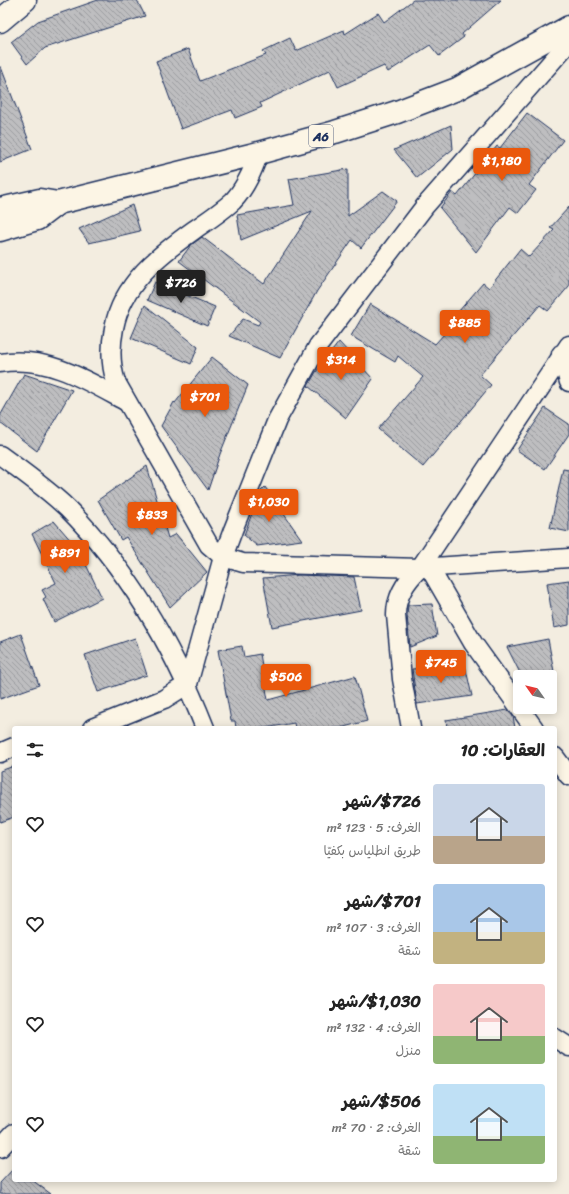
<!DOCTYPE html>
<html lang="ar">
<meta charset="utf-8">
<style>
:root{--surface:#fff;--page:#f6f6f6;--text:#222;--muted:#767676;--accent:#ea580c}
body{margin:0;font-family:Sriracha,"Playpen Sans Arabic",sans-serif;background:var(--page);color:var(--text);direction:rtl;height:100vh;display:flex;flex-direction:column;font-size:15px;white-space:nowrap}
*{box-sizing:border-box;margin:0}
p{font-size:13px;color:var(--muted)}
.icon{flex:none;width:22px;height:22px;fill:none;stroke:currentColor;stroke-width:2;stroke-linecap:round;stroke-linejoin:round}
.map{position:relative;flex:1;overflow:hidden;direction:ltr}
.details{position:absolute;left:12px;top:726px;width:545px;height:456px;display:flex;flex-direction:column;background:var(--surface);border-radius:4px;box-shadow:0 2px 10px #0003;direction:rtl}
.details>*{flex:none}
.needle{width:26px;rotate:304deg}
.fabs{position:absolute;left:513px;top:670px;display:grid;gap:8px}
.fabs a{display:grid;place-items:center;width:44px;height:44px;border-radius:4px;background:var(--surface);box-shadow:0 2px 10px #0003;font-size:20px}
.price{position:absolute;translate:-50% -34px;padding:0 9px;border-radius:4px;background:var(--accent);color:#fff;font-size:13px;line-height:26px;filter:drop-shadow(0 1px 2px #0008)}
.price::after{content:'';position:absolute;left:50%;top:24px;width:12px;height:9px;margin-left:-6px;background:inherit;clip-path:polygon(0 0,100% 0,50% 100%)}
.price.on{background:#222;color:#fff}
ul{padding:0;list-style:none}
li{display:flex;align-items:center;gap:12px;height:100px;padding:0 12px}
li span{display:grid;place-items:center;flex:none;width:112px;height:80px;border-radius:4px;color:#555}
li>.icon{margin-inline-start:auto}
span .icon{width:48px;height:48px;fill:#fffc;stroke-width:1}
li b{font-size:17px}
h2{display:flex;justify-content:space-between;align-items:center;height:48px;padding:0 12px;font-size:17px}
.map>svg:first-child{display:block}
</style>
<div class="map">
<svg width="569" height="1194" viewBox="0 0 569 1194">
<defs>
<pattern id="building-back-hatch" width="6" height="6" patternUnits="userSpaceOnUse"><rect width="6" height="6" fill="#bebec0"/><path d="M-1 5l2 2M0 0l6 6M5-1l2 2" fill="none" stroke="#9a9b9f"/></pattern>
</defs>
<rect width="100%" height="100%" fill="#f3ede0"/>
<filter id="ink" filterUnits="userSpaceOnUse"><feTurbulence type="fractalNoise" baseFrequency=".025" numOctaves="2"/><feDisplacementMap in="SourceGraphic" scale="8" xChannelSelector="R" yChannelSelector="G"/><feConvolveMatrix kernelMatrix="1 2 1 2 8 2 1 2 1" color-interpolation-filters="sRGB"/></filter>
<g filter="url(#ink)">
<g fill="url(#building-back-hatch)" stroke="#1b2f5e">
<path d="M98,0H137L145,16L45,48L27,64L11,42L38,21Z"/>
<path d="M413,0H501L462,34L464,37L439,56L430,45L388,72L384,66L338,87L330,70L260,103L262,107L235,118L232,110L181,129L156,61L188,49L200,81L266,55L263,51L290,38L296,51L344,30L345,34L378,13L384,22Z"/>
<path d="M0,67H1L32,149L0,162Z"/>
<path d="M527,113L563,140L529,185L536,190L518,213L510,207L476,252L440,208L452,192L457,196L497,146L500,148Z"/>
<path d="M451,125L453,149L417,178L394,150Z"/>
<path d="M348,169V216L383,191L397,201L361,248L352,240L317,291L280,358L229,336L243,319L258,325L260,322L179,261L191,245L202,237L264,284L312,211L241,240L237,215L294,205L289,179Z"/>
<path d="M132,205L140,231L89,243L79,229Z"/>
<path d="M569,207V286L548,311L540,305L480,375L491,385L423,467L378,429L423,377L398,356L395,362L351,336L370,304L435,344L455,322L452,319L483,283L489,288L520,249L529,257L554,230L550,228Z"/>
<path d="M155,282L215,307L207,326L147,300Z"/>
<path d="M145,305L198,347L191,364L131,338Z"/>
<path d="M339,342L373,379L346,418L308,386L316,372Z"/>
<path d="M212,357L248,385L220,454L208,490L161,426L174,402L175,403Z"/>
<path d="M24,374L72,390L37,451L0,423V416Z"/>
<path d="M545,408L569,424V434L545,469L517,450Z"/>
<path d="M147,466L168,538L176,534L207,572L170,607L126,537L121,540L98,500Z"/>
<path d="M563,469L569,470V532L550,528Z"/>
<path d="M265,487L302,540L257,546L244,535L260,492Z"/>
<path d="M54,521L79,550L102,598L54,622L43,599L46,597L42,590L56,583L32,534Z"/>
<path d="M300,575L354,577L361,610L272,627L263,578Z"/>
<path d="M569,580V625L554,628L547,583Z"/>
<path d="M432,604L437,636L410,647L407,615L408,605Z"/>
<path d="M21,634L39,685L0,699V642Z"/>
<path d="M135,638L147,675L98,692L85,655Z"/>
<path d="M548,639L555,677H522L507,647Z"/>
<path d="M242,646L244,657L260,654L268,700L355,676L367,721L340,728H295L294,723L265,728H236L235,721H231L218,650Z"/>
<path d="M465,665L472,696L417,704L412,669Z"/>
<path d="M508,710L513,716L515,728H447L446,720Z"/>
<path d="M14,766V817L0,822V771Z"/>
<path d="M14,1168V1180H32L51,1194H0V1183Z"/>
</g>
<g fill="none" stroke-linecap="round" stroke-linejoin="round">
<g stroke="#1b2f5e" stroke-width="21">
<g id="minor">
<path d="M259,153C253,170 246,187 233,201C221,212 207,221 194,230C159,255 122,284 114,328C110,348 110,364 116,382L209,545L223,557L243,563L420,568L569,558"/>
<path d="M561,354L569,382"/>
<path d="M0,363C47,355 88,381 127,402"/>
<path d="M0,455C23,472 46,488 67,508C129,570 173,647 205,728"/>
<path d="M429,567L473,643L534,728"/>
<path d="M92,728L164,699L188,684L223,557L233,530L277,420L318,346L425,206L569,42"/>
<path d="M411,728L402,679L396,615C396,596 407,580 420,568L569,345"/>
<path d="M0,753L14,747"/>
<path d="M555,757L569,776"/>
<path d="M555,1038L569,1047"/>
<path d="M0,1148L14,1133"/>
</g>
</g>
<g stroke="#1b2f5e" stroke-width="25">
<path id="tertiary" d="M0,21L25,0"/>
</g>
<g stroke="#1b2f5e" stroke-width="25">
<g id="trunk">
<path d="M0,209L40,200L58,203L259,153L335,132L397,112L457,89L569,27"/>
<path d="M0,230L37,219L58,203"/>
</g>
</g>
<use href="#minor" stroke="#fcf5e5" stroke-width="18"/>
<use href="#tertiary" stroke="#fcf5e5" stroke-width="22"/>
<use href="#trunk" stroke="#fcf5e5" stroke-width="22"/>
</g>
</g>
<g text-anchor="middle" stroke-width="4" stroke-linejoin="round" paint-order="stroke">
<rect fill="#fcf5e5" stroke="#5e6a86" stroke-width="1" x="309" y="125" width="24" height="22" rx="3"/>
<g font-size="13" font-weight="bold" fill="#1b2f5e">
<text x="321" y="141">A6</text>
</g>
</g>
</svg>
<div class="fabs">
<a><svg class="needle" viewBox="-14 -14 28 28"><path d="M0-13l5 13h-10z" fill="#e53935"/><path d="M0 13l5-13h-10z" fill="#767676"/></svg></a>
</div>
<b class="price" style="left:502px;top:182px">$1,180</b>
<b class="price on" style="left:181px;top:304px">$726</b>
<b class="price" style="left:465px;top:344px">$885</b>
<b class="price" style="left:341px;top:381px">$314</b>
<b class="price" style="left:205px;top:418px">$701</b>
<b class="price" style="left:269px;top:523px">$1,030</b>
<b class="price" style="left:152px;top:536px">$833</b>
<b class="price" style="left:65px;top:574px">$891</b>
<b class="price" style="left:441px;top:684px">$745</b>
<b class="price" style="left:286px;top:698px">$506</b>
<section class="details">
<h2>العقارات: 10<svg class="icon" aria-label="filters" viewBox="0 0 24 24"><path d="M4 7h16M4 17h16"/><circle cx="9" cy="7" r="2"/><circle cx="15" cy="17" r="2"/></svg></h2>
<ul>
<li><span style="background:linear-gradient(#c9d6e8 65%,#b9a48a 0)"><svg class="icon" aria-label="home" viewBox="0 0 24 24"><path d="M3 11l9-7 9 7M6 9v11h12V9"/></svg></span><div><b>$726/شهر</b><p>الغرف: 5 · 123 m²</p><p>طريق انطلياس بكفيّا</p></div><svg class="icon" aria-label="heart" viewBox="0 0 24 24"><path d="M12 20l-8-8c-3-5 5-10 8-4 3-6 11-1 8 4z"/></svg></li>
<li><span style="background:linear-gradient(#a9c7e8 60%,#c2b280 0)"><svg class="icon" aria-label="home" viewBox="0 0 24 24"><path d="M3 11l9-7 9 7M6 9v11h12V9"/></svg></span><div><b>$701/شهر</b><p>الغرف: 3 · 107 m²</p><p>شقة</p></div><svg class="icon" aria-label="heart" viewBox="0 0 24 24"><path d="M12 20l-8-8c-3-5 5-10 8-4 3-6 11-1 8 4z"/></svg></li>
<li><span style="background:linear-gradient(#f6c9c9 65%,#8fb573 0)"><svg class="icon" aria-label="home" viewBox="0 0 24 24"><path d="M3 11l9-7 9 7M6 9v11h12V9"/></svg></span><div><b>$1,030/شهر</b><p>الغرف: 4 · 132 m²</p><p>منزل</p></div><svg class="icon" aria-label="heart" viewBox="0 0 24 24"><path d="M12 20l-8-8c-3-5 5-10 8-4 3-6 11-1 8 4z"/></svg></li>
<li><span style="background:linear-gradient(#bfe0f5 65%,#8fb573 0)"><svg class="icon" aria-label="home" viewBox="0 0 24 24"><path d="M3 11l9-7 9 7M6 9v11h12V9"/></svg></span><div><b>$506/شهر</b><p>الغرف: 2 · 70 m²</p><p>شقة</p></div><svg class="icon" aria-label="heart" viewBox="0 0 24 24"><path d="M12 20l-8-8c-3-5 5-10 8-4 3-6 11-1 8 4z"/></svg></li>
</ul>
</section>
</div>
